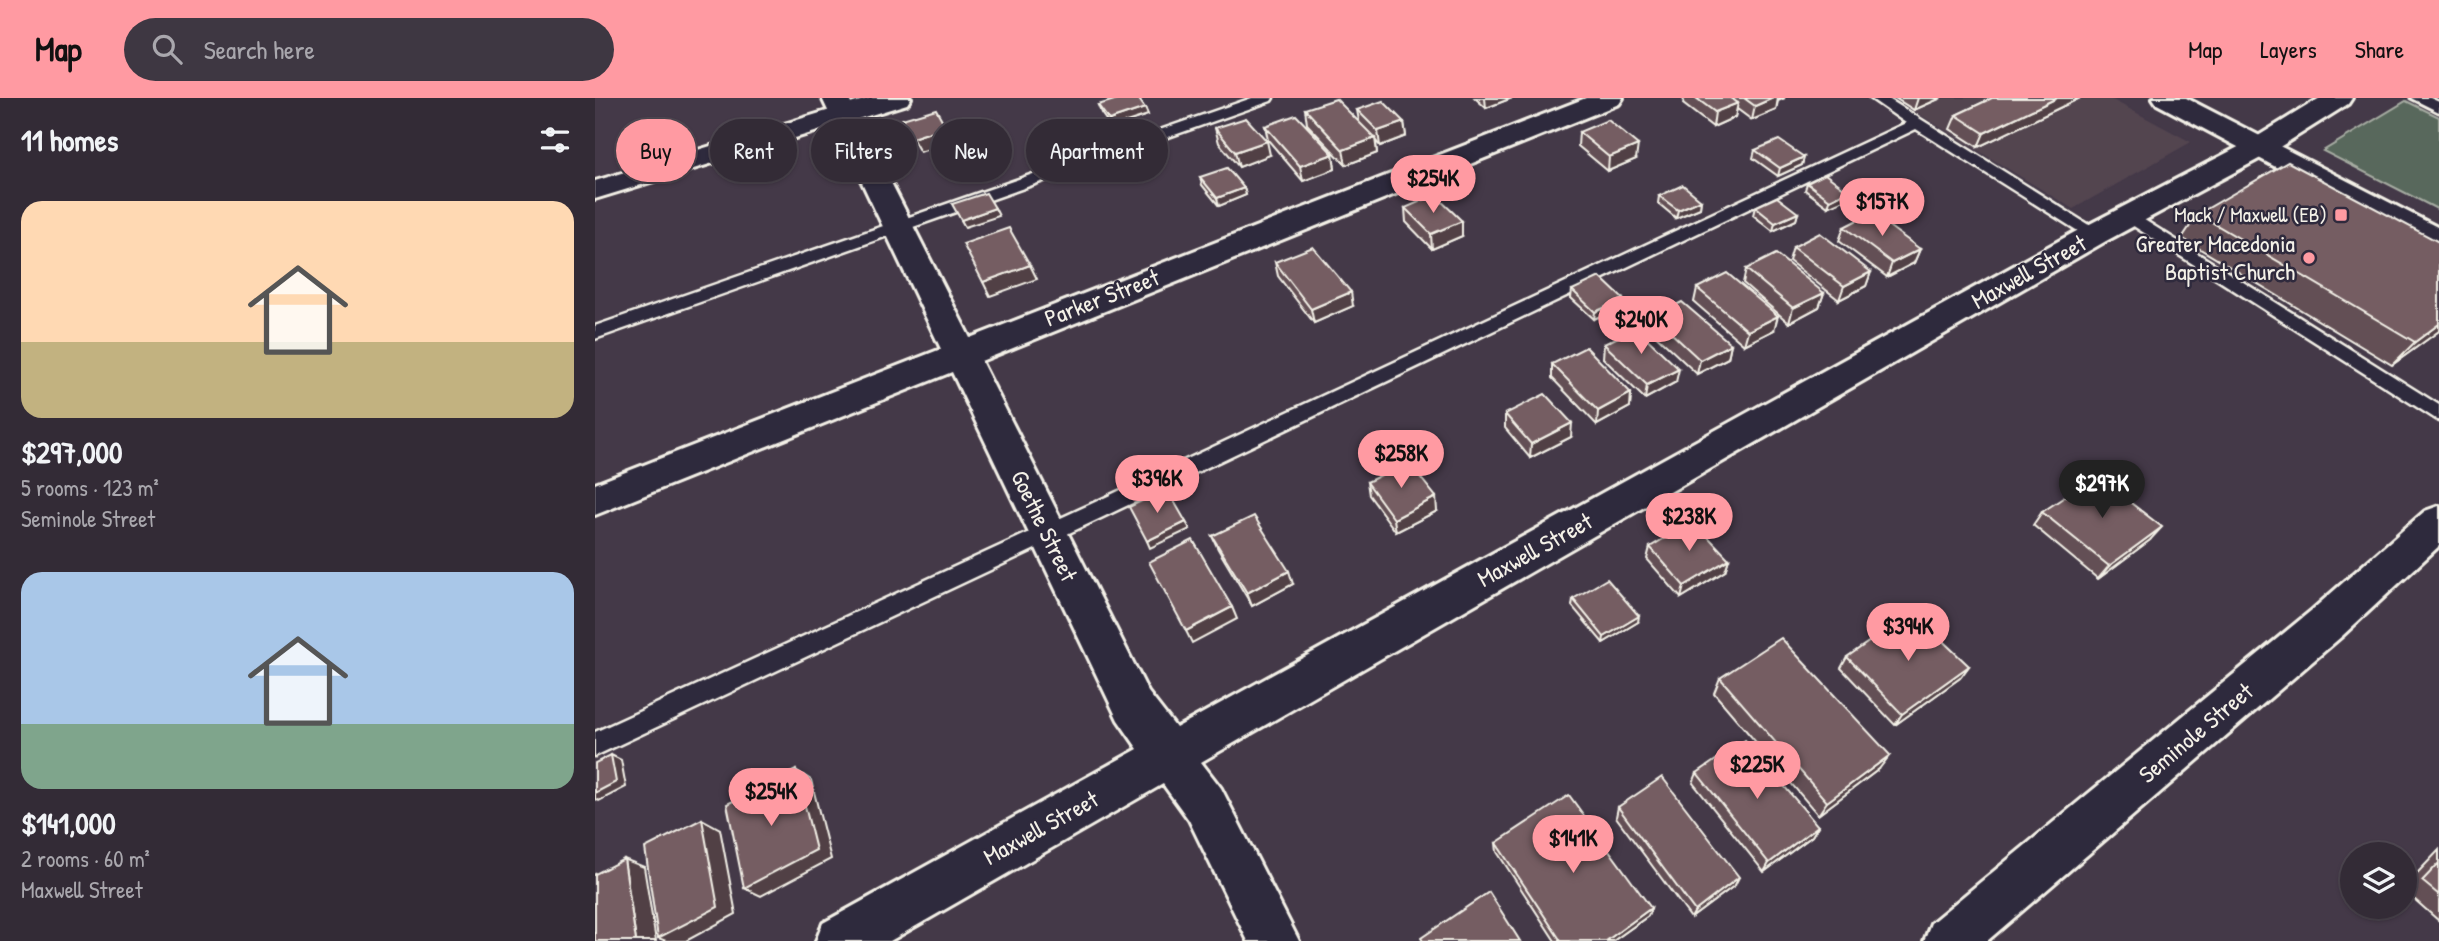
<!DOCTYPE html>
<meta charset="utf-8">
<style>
:root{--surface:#332b36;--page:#3e3742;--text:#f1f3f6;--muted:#a9a7ad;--line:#4e4751;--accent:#ff9aa2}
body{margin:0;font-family:"Patrick Hand",sans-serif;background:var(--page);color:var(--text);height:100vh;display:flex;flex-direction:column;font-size:26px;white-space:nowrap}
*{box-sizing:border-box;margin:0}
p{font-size:23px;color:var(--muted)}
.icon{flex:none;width:38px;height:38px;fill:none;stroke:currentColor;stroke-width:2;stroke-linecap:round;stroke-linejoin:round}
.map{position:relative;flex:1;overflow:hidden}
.details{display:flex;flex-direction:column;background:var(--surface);width:595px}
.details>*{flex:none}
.guide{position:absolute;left:21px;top:21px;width:665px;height:63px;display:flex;gap:14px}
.controls{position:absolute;left:1745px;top:744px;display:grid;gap:14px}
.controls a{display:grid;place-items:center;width:77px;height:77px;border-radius:50%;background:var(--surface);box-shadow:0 2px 5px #0004,0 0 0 2px var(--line);font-size:35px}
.price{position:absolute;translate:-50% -60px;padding:0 16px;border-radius:24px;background:var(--accent);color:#111;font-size:23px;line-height:46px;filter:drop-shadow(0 2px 4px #0008)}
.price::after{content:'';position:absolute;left:50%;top:42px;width:21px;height:16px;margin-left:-10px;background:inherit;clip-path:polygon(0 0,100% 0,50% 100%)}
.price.selected{background:#222;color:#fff}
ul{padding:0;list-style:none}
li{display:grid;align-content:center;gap:14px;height:371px;padding:0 21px}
li span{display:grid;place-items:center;height:217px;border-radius:21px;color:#555}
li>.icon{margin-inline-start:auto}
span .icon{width:126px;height:126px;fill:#fffc;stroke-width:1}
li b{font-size:30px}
h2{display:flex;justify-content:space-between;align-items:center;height:84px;padding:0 21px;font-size:30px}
.pill{padding:0 24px;border-radius:32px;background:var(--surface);box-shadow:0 2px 5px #0004,0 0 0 2px var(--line);font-size:24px;line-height:63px}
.pill.selected{background:var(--accent);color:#111}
header{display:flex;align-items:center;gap:42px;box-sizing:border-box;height:98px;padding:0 35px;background:var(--accent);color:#111}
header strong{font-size:33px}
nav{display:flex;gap:38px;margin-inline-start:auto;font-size:24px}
.search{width:490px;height:63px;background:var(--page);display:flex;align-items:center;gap:18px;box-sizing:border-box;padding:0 24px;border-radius:38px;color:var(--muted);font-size:26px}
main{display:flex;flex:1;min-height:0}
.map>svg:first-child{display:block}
</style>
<header>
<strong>Map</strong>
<div class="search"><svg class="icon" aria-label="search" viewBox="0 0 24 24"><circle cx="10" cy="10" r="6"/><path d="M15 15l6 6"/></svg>Search here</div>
<nav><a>Map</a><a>Layers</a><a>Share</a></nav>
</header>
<main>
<section class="details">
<h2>11 homes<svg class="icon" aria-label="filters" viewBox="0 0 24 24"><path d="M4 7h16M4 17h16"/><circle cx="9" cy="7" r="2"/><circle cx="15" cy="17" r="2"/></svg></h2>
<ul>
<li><span style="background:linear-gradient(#ffd9b3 65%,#c2b280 0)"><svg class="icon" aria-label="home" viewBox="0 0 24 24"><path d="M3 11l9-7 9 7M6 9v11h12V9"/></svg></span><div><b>$297,000</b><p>5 rooms · 123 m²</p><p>Seminole Street</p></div></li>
<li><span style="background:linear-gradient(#a9c7e8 70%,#7fa58c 0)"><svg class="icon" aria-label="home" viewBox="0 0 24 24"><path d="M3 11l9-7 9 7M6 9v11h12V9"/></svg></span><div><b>$141,000</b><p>2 rooms · 60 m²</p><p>Maxwell Street</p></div></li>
</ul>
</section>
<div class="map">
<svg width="1844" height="843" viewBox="0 0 1844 843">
<rect width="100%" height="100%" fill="#443948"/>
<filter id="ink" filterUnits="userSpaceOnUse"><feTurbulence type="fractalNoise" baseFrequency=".0143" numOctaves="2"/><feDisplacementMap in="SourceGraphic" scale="14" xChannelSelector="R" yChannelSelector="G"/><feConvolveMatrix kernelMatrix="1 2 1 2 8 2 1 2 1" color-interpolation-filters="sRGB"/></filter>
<g filter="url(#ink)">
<path fill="#524450" d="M1298,0H1514L1596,44L1478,111Z"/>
<path fill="#59675c" stroke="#a6aca2" stroke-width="2" d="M1811,3L1844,19V112L1728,53Z"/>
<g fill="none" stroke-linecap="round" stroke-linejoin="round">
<g stroke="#f4f1e8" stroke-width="5">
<g id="lane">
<path d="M657,0H678L676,3L0,241V228Z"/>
<path d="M1275,0H1292L1508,136L1506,140H1494L1321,31L508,419L0,658V634L494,407L1311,25Z"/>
<path d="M1816,0H1835L1844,4V14Z"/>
<path d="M1535,113L1844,307V323L1529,122L1527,118L1529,114Z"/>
</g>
</g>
<g stroke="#f4f1e8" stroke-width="6">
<g id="street">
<path d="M227,0H253L375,240L991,0H1028L1024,6L386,263L553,594L581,630L1489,129L1655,43L1725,0H1757L1753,6L1675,55L1511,143L606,664L626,690L704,843H653L594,722L568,686L295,843H221L228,825L543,651L523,622L357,274L0,417V386L346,251Z"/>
<path d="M1844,408V448L1747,538L1392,843H1329L1336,825L1717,512L1830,413Z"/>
</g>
</g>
<g stroke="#f4f1e8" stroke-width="6">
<g id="secondary">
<path d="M275,0H316L312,6L0,101V83Z"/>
<path d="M1558,0H1591L1844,130V153L1833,150L1562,6Z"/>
</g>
</g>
<use href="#lane" fill="#2f2a3d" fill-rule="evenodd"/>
<use href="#street" fill="#2f2a3d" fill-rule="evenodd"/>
<use href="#secondary" fill="#2f2a3d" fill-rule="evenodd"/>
</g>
<g fill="#645054" stroke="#f4f1e8" stroke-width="2">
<path d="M880,0H917L891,10Z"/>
<path d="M1089,0H1190L1183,3L1181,12L1157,22L1142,11L1140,19L1118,29L1088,6Z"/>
<path d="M1300,0H1346L1319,12Z"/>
<path d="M1397,0H1485L1383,49L1355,31L1361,17Z"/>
<path d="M503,7L550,10L553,17L516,29L506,15Z"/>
<path d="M710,11L764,23L762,12L809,24L811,38L785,48L781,43L782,55L751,67L712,26Z"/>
<path d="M670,28L738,56L740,71L708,83L673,42Z"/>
<path d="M620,30L675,57L644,69L624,45Z"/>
<path d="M984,34L1041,61L1013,73L983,48Z"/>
<path d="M1160,52L1209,59L1207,67L1183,78L1158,60Z"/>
<path d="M605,79L649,90L651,97L624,108L607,87Z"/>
<path d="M1212,85L1251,101L1233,109L1210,92Z"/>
<path d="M1064,98L1106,102L1105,110L1081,120L1063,105Z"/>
<path d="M1160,109L1203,115L1201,122L1178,133L1158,117Z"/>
<path d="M810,110L867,138L837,151L811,124Z"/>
<path d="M1603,116L1844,233L1797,267L1587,140Z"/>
<path d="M1249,129L1325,151L1319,165L1292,179L1244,143Z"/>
<path d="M1198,149L1276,174L1271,188L1244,202L1194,163Z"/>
<path d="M680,164L758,208L719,225L683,178Z"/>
<path d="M1151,171L1229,195L1224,209L1194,225L1148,185Z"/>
<path d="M1102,190L1179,232L1149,247L1099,204Z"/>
<path d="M977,192L1027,208L999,221L976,200Z"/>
<path d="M1058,218L1136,246L1133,260L1102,276L1055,232Z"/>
<path d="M1009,246L1081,284L1050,301L1008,260Z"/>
<path d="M957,266L1036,295L1035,309L1002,327L957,280Z"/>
<path d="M910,316L976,339L935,360L910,330Z"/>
<path d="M772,384L842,413L801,434L774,397Z"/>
<path d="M1447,414L1555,442L1503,481L1438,427Z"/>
<path d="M617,438L698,486L657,508L623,451Z"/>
<path d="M1055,449L1134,461L1130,473L1086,500L1052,461Z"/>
<path d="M978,501L1043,524L1008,545L977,508Z"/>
<path d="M1252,559L1374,568L1365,580L1300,627L1246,570Z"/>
<path d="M1125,580L1284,671L1223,717L1119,595Z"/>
<path d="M1102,675L1223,728L1217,738L1169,774L1098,685Z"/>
<path d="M1023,709L1140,787L1096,820L1021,719Z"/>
<path d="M901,745L1056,810L1053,818L1018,843H960L902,754Z"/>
<path d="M1844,752V823L1810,793V788Z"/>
</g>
<g fill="#514145" stroke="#f4f1e8" stroke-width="2">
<path d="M890,0H917L891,10Z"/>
<path d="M1178,0H1183L1181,12L1157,22L1160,8Z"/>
<path d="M1323,0H1346L1319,12Z"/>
<path d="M1462,0H1485L1383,49L1389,35Z"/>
<path d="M1143,5L1140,19L1118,29L1120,14Z"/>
<path d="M550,10L553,17L516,29L514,22Z"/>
<path d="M809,24L811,38L785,48L783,33Z"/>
<path d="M351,29L358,43L325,54L317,40Z"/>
<path d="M780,40L782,55L751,67L748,52Z"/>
<path d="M672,43L675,57L644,69L640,54Z"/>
<path d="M1043,47L1041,61L1013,73L1014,59Z"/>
<path d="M738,56L740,71L708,83L705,68Z"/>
<path d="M1209,59L1207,67L1183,78L1185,70Z"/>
<path d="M649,90L651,97L624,108L622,100Z"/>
<path d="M1253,93L1251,101L1233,109L1235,102Z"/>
<path d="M1106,102L1105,110L1081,120L1083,112Z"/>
<path d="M400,110L404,118L370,129L366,122Z"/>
<path d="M1203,115L1201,122L1178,133L1180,125Z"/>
<path d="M867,123V138L837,151L836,136Z"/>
<path d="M1325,151L1319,165L1292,179L1297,165Z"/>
<path d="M435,167L442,181L395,198L388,184Z"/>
<path d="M1276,174L1271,188L1244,202L1249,188Z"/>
<path d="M756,194L758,208L719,225L716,211Z"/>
<path d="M1229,195L1224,209L1194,225L1198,210Z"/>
<path d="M1028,201L1027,208L999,221L1000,214Z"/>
<path d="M1183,218L1179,232L1149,247L1153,233Z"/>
<path d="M1844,226V233L1797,267L1820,244Z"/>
<path d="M1136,246L1133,260L1102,276L1105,262Z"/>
<path d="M1084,271L1081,284L1050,301L1052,287Z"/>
<path d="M1036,295L1035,309L1002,327L1003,313Z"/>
<path d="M977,325L976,339L935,360L936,346Z"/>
<path d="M841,399L842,413L801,434L799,421Z"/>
<path d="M591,424L595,431L555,450L552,443Z"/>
<path d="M1567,429L1555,442L1503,481L1514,468Z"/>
<path d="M1134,461L1130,473L1086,500L1089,488Z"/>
<path d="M694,473L698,486L657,508L652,495Z"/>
<path d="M637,509L642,521L597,545L591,533Z"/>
<path d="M1044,518L1043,524L1008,545L1009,539Z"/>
<path d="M1374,568L1365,580L1300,627L1307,616Z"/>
<path d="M16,657L26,662L31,689L4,703L0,701V695Z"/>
<path d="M1295,657L1284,671L1223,717L1232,704Z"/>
<path d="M201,672L216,682L236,761L166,798L149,790Z"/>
<path d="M107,721L125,731L141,816L91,843H71L63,840Z"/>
<path d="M1223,728L1217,738L1169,774L1174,765Z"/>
<path d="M29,761L49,769L61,843H41Z"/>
<path d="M1144,779L1140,787L1096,820L1100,813Z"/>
<path d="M1056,810L1053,818L1018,843H1011Z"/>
</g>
<g fill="#745d62" stroke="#f4f1e8" stroke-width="2">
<path d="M526,0H543L550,10L514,22L503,7Z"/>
<path d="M1101,0H1136L1143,5L1120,14Z"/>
<path d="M1149,0H1178L1160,8Z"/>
<path d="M1397,0H1462L1389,35L1361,17Z"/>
<path d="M741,1L780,40L748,52L710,11Z"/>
<path d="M788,3L809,24L783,33L762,12Z"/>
<path d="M341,11L351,29L317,40L307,21Z"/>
<path d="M701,17L738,56L705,68L670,28Z"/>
<path d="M651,20L672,43L640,54L620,30Z"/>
<path d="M1013,22L1043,47L1014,59L984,34Z"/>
<path d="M1184,42L1209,59L1185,70L1160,52Z"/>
<path d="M1693,64L1844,144V226L1820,244L1603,116Z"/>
<path d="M632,70L649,90L622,100L605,79Z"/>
<path d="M1230,76L1253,93L1235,102L1212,85Z"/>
<path d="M1088,87L1106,102L1083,112L1064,98Z"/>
<path d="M391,95L400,110L366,122L357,106Z"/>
<path d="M840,97L867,123L836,136L810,110Z"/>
<path d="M1182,99L1203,115L1180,125L1160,109Z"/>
<path d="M1276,115L1325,151L1297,165L1249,129Z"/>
<path d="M414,130L435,167L388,184L368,146Z"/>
<path d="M1225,135L1276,174L1249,188L1198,149Z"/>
<path d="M718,149L756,194L716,211L680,164Z"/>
<path d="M1181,156L1229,195L1198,210L1151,171Z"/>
<path d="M1132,175L1183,218L1153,233L1102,190Z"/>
<path d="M1005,179L1028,201L1000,214L977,192Z"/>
<path d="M1087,204L1136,246L1105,262L1058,218Z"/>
<path d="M1041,230L1084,271L1052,287L1009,246Z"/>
<path d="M991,249L1036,295L1003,313L957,266Z"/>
<path d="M950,296L977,325L936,346L910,316Z"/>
<path d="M813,364L841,399L799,421L772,384Z"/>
<path d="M1501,378L1567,429L1514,468L1447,414Z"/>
<path d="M572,391L591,424L552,443L534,409Z"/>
<path d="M659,418L694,473L652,495L617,438Z"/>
<path d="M1098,423L1134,461L1089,488L1055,449Z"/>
<path d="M598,442L637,509L591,533L554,464Z"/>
<path d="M1012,481L1044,518L1009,539L978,501Z"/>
<path d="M1317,514L1374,568L1307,616L1252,559Z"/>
<path d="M1186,540L1295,657L1232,704L1125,580Z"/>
<path d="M1150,642L1223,728L1174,765L1102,675Z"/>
<path d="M16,657L21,684L0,695V665Z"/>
<path d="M201,672L221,752L149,790L132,706Z"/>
<path d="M1067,679L1144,779L1100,813L1023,709Z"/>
<path d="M974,697L1056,810L1011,843H966L901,745Z"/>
<path d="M107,721L123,809L63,840L50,750Z"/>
<path d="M29,761L41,843H0V776Z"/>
<path d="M1844,765V797L1827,783Z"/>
<path d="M894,794L925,843H828L826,840Z"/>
</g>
</g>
<g fill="#ff9aa2" stroke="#2f2a3d" stroke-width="2.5">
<rect x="1739" y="110" width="14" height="14" rx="3.5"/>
<circle cx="1714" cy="160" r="7"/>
</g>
<g text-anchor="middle" stroke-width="5" stroke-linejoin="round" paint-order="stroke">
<g font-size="21" fill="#f4f1e8" stroke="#2f2a3d" text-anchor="end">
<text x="1732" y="124">Mack / Maxwell (EB)</text>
</g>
<g font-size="24" fill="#f4f1e8" stroke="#2f2a3d" text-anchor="end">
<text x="1700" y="154">Greater Macedonia<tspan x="1700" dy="28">Baptist Church</tspan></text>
</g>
<g font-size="24" fill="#f4f1e8" stroke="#2f2a3d">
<text transform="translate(1434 174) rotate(-29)" y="8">Maxwell Street</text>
<text transform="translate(507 200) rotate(-21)" y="8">Parker Street</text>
<text transform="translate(449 428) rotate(64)" y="8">Goethe Street</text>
<text transform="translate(940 452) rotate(-29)" y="8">Maxwell Street</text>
<text transform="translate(1601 635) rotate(-40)" y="8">Seminole Street</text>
<text transform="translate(446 730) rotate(-29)" y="8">Maxwell Street</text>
</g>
</g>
</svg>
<div class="controls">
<a><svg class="icon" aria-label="layers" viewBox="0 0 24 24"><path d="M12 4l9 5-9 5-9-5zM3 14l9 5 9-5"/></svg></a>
</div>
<b class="price" style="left:838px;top:117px">$254K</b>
<b class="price" style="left:1287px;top:140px">$157K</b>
<b class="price" style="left:1046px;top:258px">$240K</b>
<b class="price" style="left:806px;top:392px">$258K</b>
<b class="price" style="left:562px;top:417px">$396K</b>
<b class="price selected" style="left:1507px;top:422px">$297K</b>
<b class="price" style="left:1094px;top:455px">$238K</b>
<b class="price" style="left:1313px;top:565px">$394K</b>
<b class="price" style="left:1162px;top:703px">$225K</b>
<b class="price" style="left:176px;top:730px">$254K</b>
<b class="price" style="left:978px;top:777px">$141K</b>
<div class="guide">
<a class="pill selected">Buy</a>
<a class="pill">Rent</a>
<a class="pill">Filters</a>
<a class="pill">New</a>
<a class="pill">Apartment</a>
</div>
</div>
</main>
